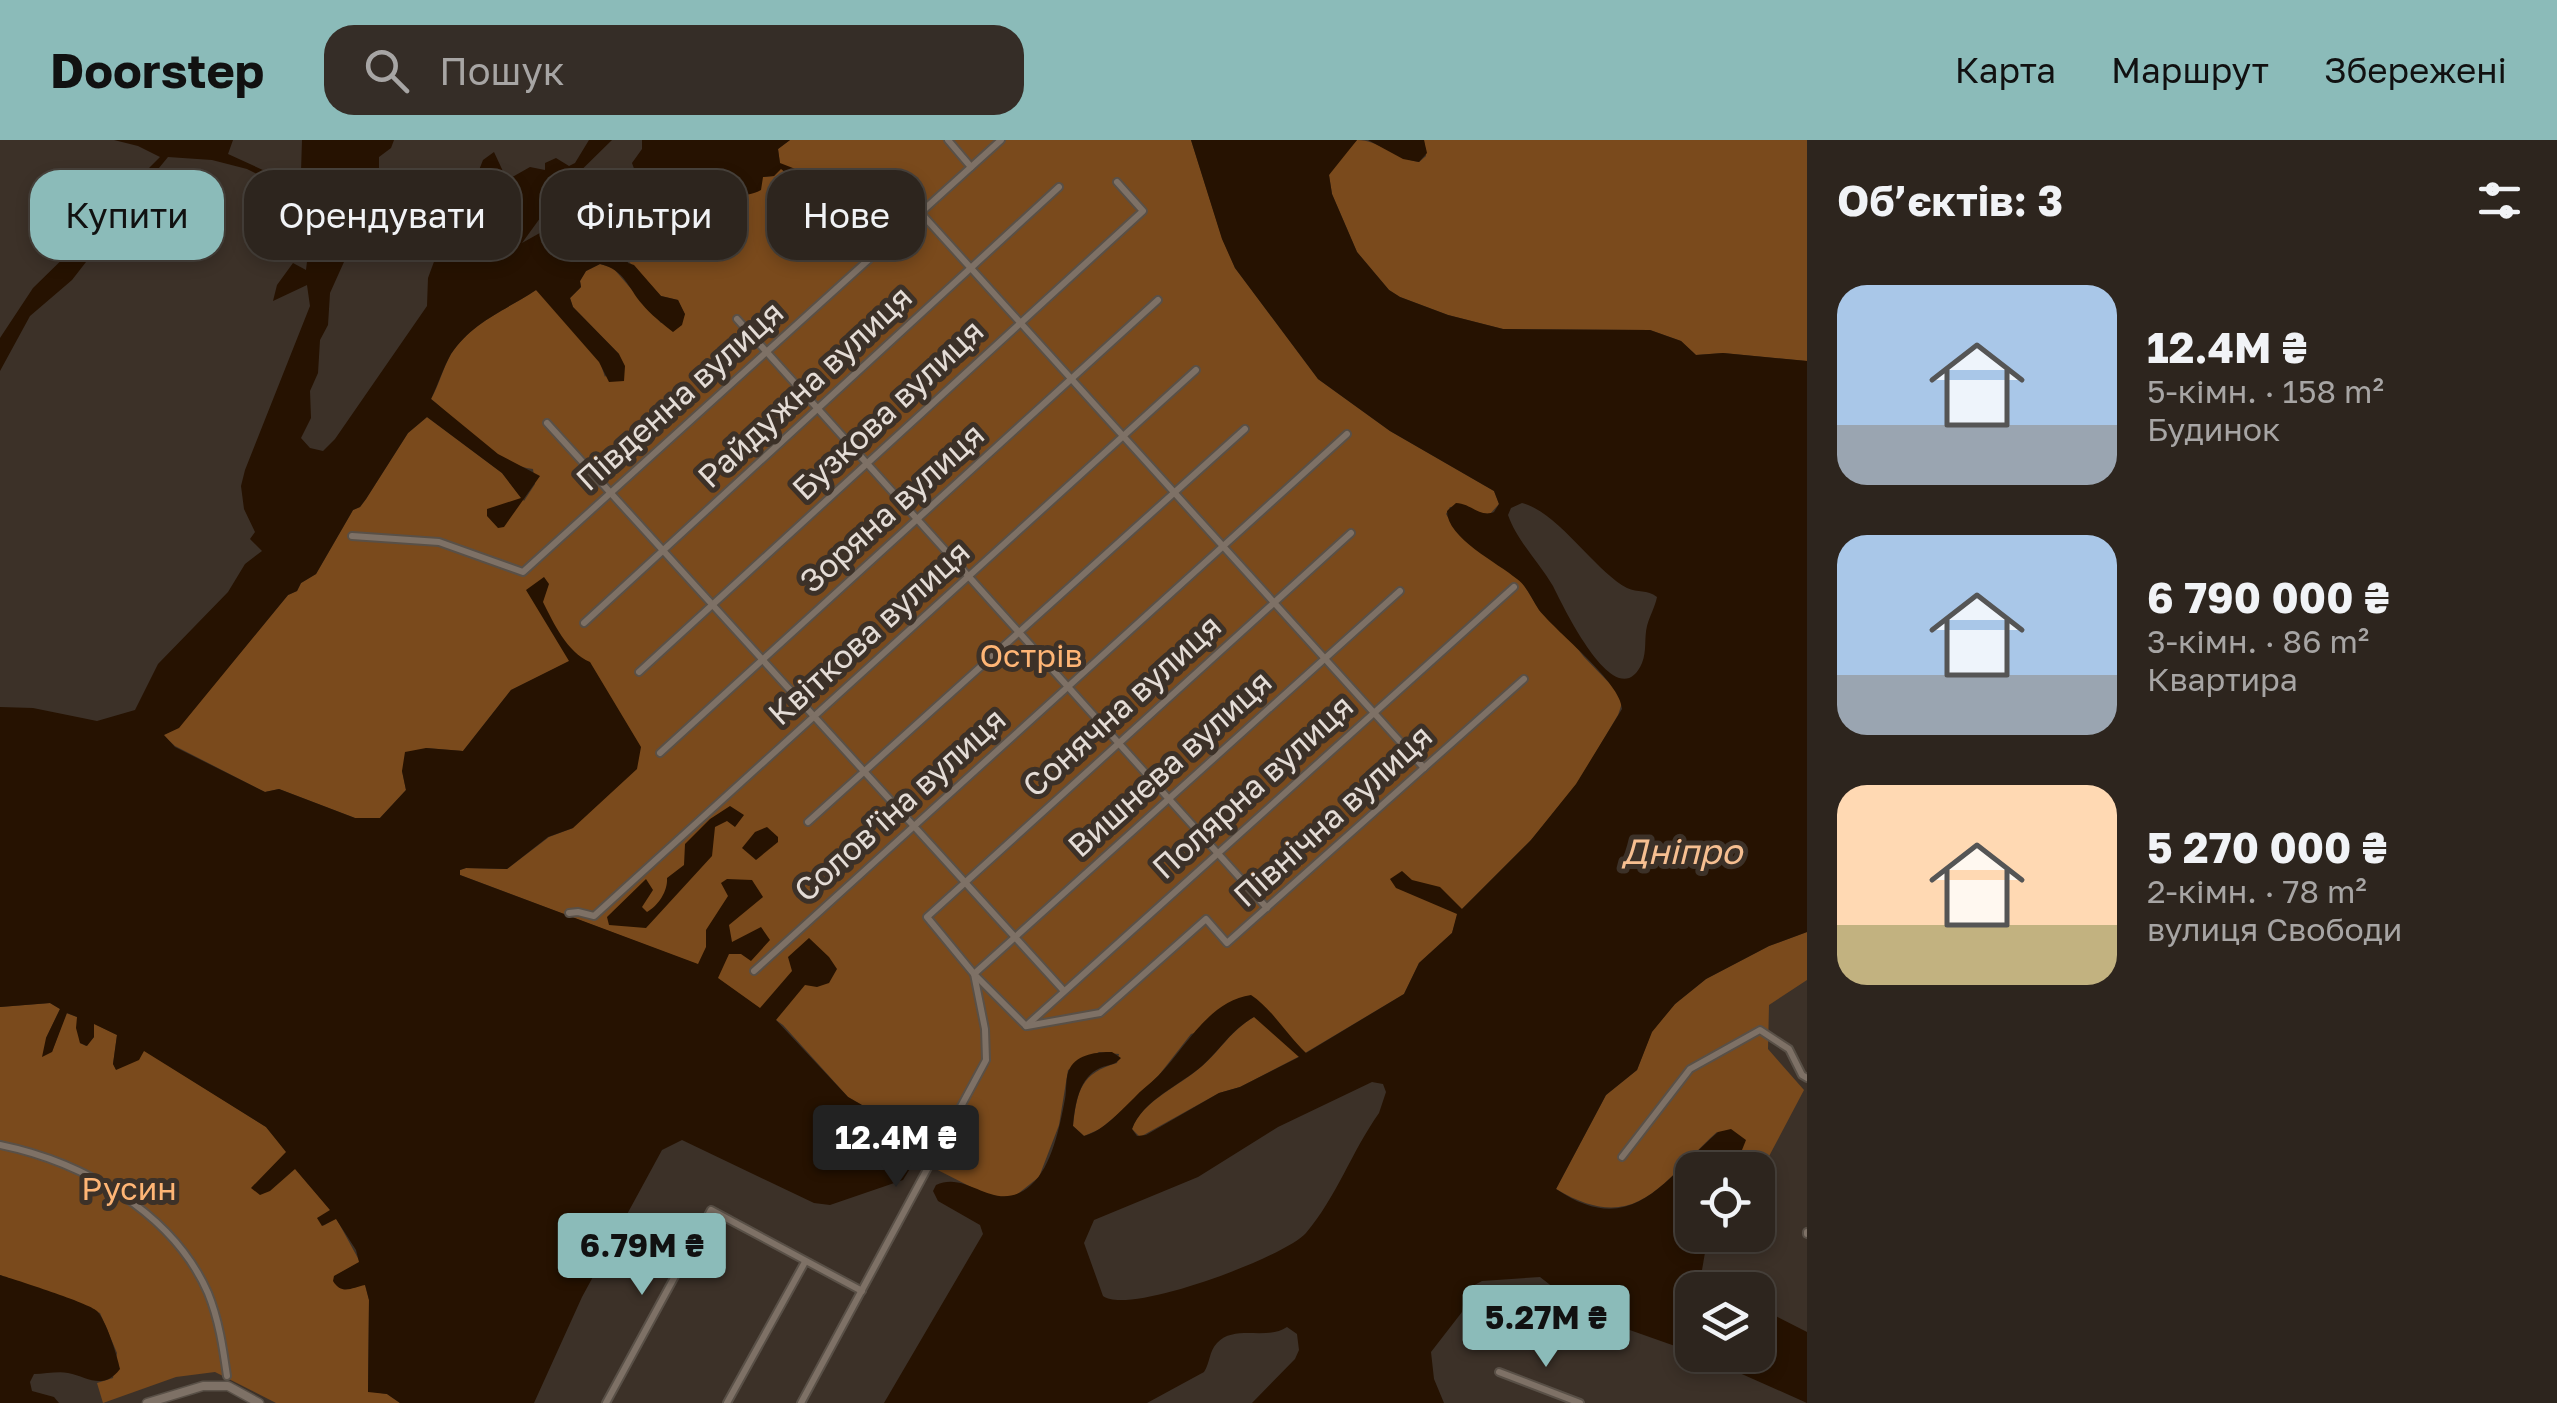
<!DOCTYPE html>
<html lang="uk">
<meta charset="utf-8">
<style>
:root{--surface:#2d251e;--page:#352d27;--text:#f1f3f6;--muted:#a7a5a4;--line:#48423c;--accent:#8bbbb9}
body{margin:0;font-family:"Golos Text",sans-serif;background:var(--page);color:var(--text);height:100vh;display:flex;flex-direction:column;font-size:38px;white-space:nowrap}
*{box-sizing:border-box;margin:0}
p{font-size:32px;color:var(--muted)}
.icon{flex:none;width:55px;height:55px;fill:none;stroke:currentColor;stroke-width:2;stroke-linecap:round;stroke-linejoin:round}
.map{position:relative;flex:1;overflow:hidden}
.side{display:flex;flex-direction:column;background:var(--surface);width:750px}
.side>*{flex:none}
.top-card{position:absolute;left:30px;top:30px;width:950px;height:90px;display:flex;gap:20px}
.tools{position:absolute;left:1675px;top:1012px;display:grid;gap:20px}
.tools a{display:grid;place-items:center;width:100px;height:100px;border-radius:20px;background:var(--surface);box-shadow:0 5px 15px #0003,0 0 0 2px var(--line);font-size:50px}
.price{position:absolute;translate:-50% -85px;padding:0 22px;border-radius:10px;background:var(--accent);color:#111;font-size:32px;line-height:65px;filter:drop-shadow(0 2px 5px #0008)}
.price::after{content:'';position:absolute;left:50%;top:60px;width:30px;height:22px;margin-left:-15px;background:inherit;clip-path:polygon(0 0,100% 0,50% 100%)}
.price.on{background:#222;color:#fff}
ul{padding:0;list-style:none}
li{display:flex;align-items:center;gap:30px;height:250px;padding:0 30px}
li span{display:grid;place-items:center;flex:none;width:280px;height:200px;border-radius:30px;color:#555}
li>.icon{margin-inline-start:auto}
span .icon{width:120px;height:120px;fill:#fffc;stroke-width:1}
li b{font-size:42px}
h2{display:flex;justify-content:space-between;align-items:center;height:120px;padding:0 30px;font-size:42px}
.chip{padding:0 35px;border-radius:30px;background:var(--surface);box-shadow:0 5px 15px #0003,0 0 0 2px var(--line);font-size:35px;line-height:90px}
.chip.on{background:var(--accent);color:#111}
header{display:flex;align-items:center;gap:60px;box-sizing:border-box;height:140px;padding:0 50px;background:var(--accent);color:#111}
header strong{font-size:48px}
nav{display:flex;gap:55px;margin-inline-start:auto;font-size:35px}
.search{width:700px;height:90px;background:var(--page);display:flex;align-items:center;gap:25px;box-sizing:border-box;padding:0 35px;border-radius:30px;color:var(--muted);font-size:38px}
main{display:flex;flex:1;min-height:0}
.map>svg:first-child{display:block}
</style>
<header>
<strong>Doorstep</strong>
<div class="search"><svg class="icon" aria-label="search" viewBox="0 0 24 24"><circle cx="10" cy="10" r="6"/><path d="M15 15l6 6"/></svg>Пошук</div>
<nav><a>Карта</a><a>Маршрут</a><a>Збережені</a></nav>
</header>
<main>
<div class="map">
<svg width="1807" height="1263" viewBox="0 0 1807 1263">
<rect width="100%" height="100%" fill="#3c3128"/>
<g fill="#7a4a1c">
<path d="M790,0H1191L1222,98L1235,128L1318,239L1390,291L1494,351L1499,364L1490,374C1472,374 1474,364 1450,367L1446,374L1458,393L1522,442L1540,471L1566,494L1584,517L1616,550L1622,563L1618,575L1577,644L1531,700L1458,773L1452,793L1419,823L1404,854L1300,916L1240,947L1219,953L1140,997L1132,989C1141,963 1175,948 1196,931C1222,911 1227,892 1260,873L1191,894L1159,935L1123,970L1100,989L1084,996L1073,986C1077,951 1081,933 1117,923L1119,914L1099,912L1068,930L1059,985L1039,1037L1015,1056L999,1057L981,1052L916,1019L902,988L848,957L783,885L699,825L460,735V730L466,728L507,729L549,697L573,688L578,517L511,550L463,611L426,608L402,631L406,650L380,678H355L279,649L265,652L175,606L163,595L179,587L288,455L297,451L301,443L316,434L353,370L360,367L366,359L408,293L427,277L502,333L524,361L535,344L533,329C494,324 460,282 431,259C439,245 443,228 451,214C472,182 506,170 536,150L542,153L600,222L605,237L619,214L573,167L570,158L581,147L580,141L586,131L600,124L613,128L661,183L685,175L678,160L661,156L616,108L631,105L635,100L655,99L700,68L733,55L763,37L774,36L777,24L796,43L792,33L780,24L778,9Z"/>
<path d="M1357,0C1379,0 1397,19 1419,22L1426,16L1424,0H1807V221L1723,213L1696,215L1681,201L1650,190L1503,189L1448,175L1400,157L1389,150L1357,112L1332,54L1329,35L1333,27Z"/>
<path d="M1807,792V840L1769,865L1768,909L1804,950L1758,1037V1030H1734L1743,1011L1717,992C1661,1042 1637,1097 1556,1049L1606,955L1637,930L1652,891L1675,864L1706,839L1769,806Z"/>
<path d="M50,863L60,869L46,898L52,912L66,873L77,877L80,903L86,906L94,897L93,883L117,895L113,924L116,929L144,910L266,987L287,1012L252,1048L295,1028L331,1071L323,1086L336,1078L360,1122L335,1136L365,1144L369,1160L368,1251L387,1254L400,1263H276L215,1232L176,1237L103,1263L97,1243L113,1238L117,1213L100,1173L0,1135V867Z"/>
</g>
<g fill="#261201" fill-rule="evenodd">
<path d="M114,0H233L228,14L276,36H293L301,32L302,0H394L391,8L379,17V35C394,48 393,60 394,78L413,83L427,64L456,68L472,81L485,68L470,53L483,20L494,12L507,40L530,27L545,30V23L556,18L569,26L575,23L589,0H612L559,52L522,103L586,67L601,33L626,44L629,36L637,37L632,23L642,9V0H790L778,9L780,23L798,30L792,33L803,42L800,44L781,29L774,36L763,37L761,50C743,61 720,48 710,73L700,68L697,70L698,87L672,102L660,95C652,102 644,96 635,100C628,104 627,107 618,108L625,114L628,123L634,125L661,156L678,160L685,174L682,185L673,192C663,184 650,174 642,164C628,148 625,130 600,124L586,131L580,141L581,147L570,158L573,167L619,214L625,226L624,241L609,242L599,222L536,150C506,170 472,182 451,214C443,228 438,245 431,259L498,314L540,336L504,387L498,388L487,376V369L521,358L502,333L427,277L408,293L366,359L360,367L353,370L316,434L301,443L297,451L288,455L179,588L164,595L175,607L265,652L279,649L355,678H380L406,650L402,631L405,612L426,608L463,611L511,550L569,521L526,450L544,437L549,444L543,462C554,484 567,512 590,522L641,607L637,629L573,688L548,697L507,729L466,728L460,730V735L698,824L706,807V790L728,756L721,743L727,739L752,740L763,757L729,785L732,802L761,787L770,800L751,821L741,814H729L718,838L760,868L792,831L788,817L809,798L829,817L837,829L829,843L817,847L805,845L776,880L848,957L902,988L916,1019L903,1040L830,1065L814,1063L682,1000L662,1010L582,1157L534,1263H400L387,1254L368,1252L369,1160L365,1145C353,1147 342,1156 333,1141L334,1136L359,1122L356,1110L336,1079L322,1086L317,1078L330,1070L295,1029L270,1051L260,1055L251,1048L286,1012L266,987L144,911L139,920L116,930L113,924L117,895L94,884V897L87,906L80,903L76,888L77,877L67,873L52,912L42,917L46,898L60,869L50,863L0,867V567L33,568L97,581L135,570L158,524L228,452L245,424L262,411L250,399L255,392L244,369L241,346L245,330L310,166L307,145L273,161L277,145L293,123L306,130L310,97L327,92L325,67L304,57L299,45L281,46L247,29L212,20L168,17L136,56V66L107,95L72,140L30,176L0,231V198L33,148L79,103L116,48L133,32L149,28L160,17L138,6ZM364,61L383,66L390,77L388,81L418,97L428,95L435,119L428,138L427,166L335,299L323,311L310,308L301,298L311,278L310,251L318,233L320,200L328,185L330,153L348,113L337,100L347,95L354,78L349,64Z"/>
<path d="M1191,0H1357L1329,35L1332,54L1357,112L1389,150L1400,157L1448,175L1503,189L1650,190L1681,201L1696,215L1723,213L1807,221V792L1769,806L1706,839L1675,864L1652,892L1637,930L1606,955L1556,1049C1633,1101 1664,1039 1718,992L1731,989L1746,1000L1734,1030H1692V1095H1708L1702,1130L1715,1150H1692V1212L1590,1176L1540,1137L1482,1141L1465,1150L1462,1172L1431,1212L1434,1239L1444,1263H1252L1295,1219L1299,1210L1297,1194L1287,1187C1266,1201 1235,1184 1217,1203C1209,1211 1210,1223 1204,1232L1147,1263H884L983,1094L980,1085L938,1061L933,1051L936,1045C969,1029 995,1077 1031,1045C1052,1027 1060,985 1065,959C1067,950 1065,936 1070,928C1078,914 1097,912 1112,912L1121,918C1114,926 1109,924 1100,928C1079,937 1075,965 1073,986L1084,996C1105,990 1119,972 1134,958C1141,950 1150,944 1158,936C1185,909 1208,861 1251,855C1272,869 1287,895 1306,913L1404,854L1419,823L1452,793L1457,774L1396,748L1390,739L1402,731L1412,740L1440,747L1462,769L1531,700L1576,644L1622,569C1621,542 1557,493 1539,470C1532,460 1527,446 1517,439C1498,423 1447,398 1447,371L1456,363C1470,363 1480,378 1494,372L1499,364L1494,351L1390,291L1318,239L1235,128L1222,99ZM1522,363C1558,372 1596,432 1627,448C1638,453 1647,449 1657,457C1655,467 1650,475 1647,486C1644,498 1647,511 1642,523C1617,580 1563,466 1553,446C1539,422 1517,401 1508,375L1511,368ZM1254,877L1299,917L1240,947L1219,953L1146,995L1137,996L1132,989C1143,960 1180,945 1202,926C1221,909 1231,890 1254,877ZM1372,942L1383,944L1386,952L1379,973C1352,1011 1336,1058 1306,1093C1285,1117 1128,1176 1103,1156L1084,1103L1094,1080L1198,1037L1278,987Z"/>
<path d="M1368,0H1424L1427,13L1419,22L1403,19Z"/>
<path d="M730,666L744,675L735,687L727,681L715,687L712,716L646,788L609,785L607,777L646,739L653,750L642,767L647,772C658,766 668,751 667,738L684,725L685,704L710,679Z"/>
<path d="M767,687L778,697V702L756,720L742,708L755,692Z"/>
<path d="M0,1135C16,1140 89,1163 97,1171C106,1180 117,1215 120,1229C103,1251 88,1237 68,1233C58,1231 45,1234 34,1234L30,1242L32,1251L54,1257L59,1263H0Z"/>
<path d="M1758,1167L1807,1192V1263L1699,1215H1758Z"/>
</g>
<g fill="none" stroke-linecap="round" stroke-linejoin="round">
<g stroke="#595047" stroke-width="10">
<g id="minor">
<path d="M948,0L971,27"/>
<path d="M920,72L1424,628"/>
<path d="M737,179L1267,768"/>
<path d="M547,283L1064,851"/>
<path d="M352,396L439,402L523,432L1001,0"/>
<path d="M584,483L1059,47"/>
<path d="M639,532L1143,71L1117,42"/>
<path d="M660,613L1158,160"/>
<path d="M808,682L1245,289"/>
<path d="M569,773L578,772L594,776L1196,230"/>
<path d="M754,831L1347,294"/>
<path d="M1026,886L974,834L927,777L1351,393"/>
<path d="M1026,886L1514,447"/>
<path d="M1027,886L1100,873L1206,779L1227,803L1524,539"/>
<path d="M0,1005C83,1022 173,1073 208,1153C219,1180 223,1208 227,1236"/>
<path d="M1622,1017L1690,929L1760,890L1789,909L1802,935L1807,938"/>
<path d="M1807,1092V1094"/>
<path d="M1499,1232L1580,1263"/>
<path d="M606,1263L711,1070L862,1151"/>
<path d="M727,1263L805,1122"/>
<path d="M801,1263L986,920L985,889L974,834L1400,451"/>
</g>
</g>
<g stroke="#595047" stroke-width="11">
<path id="tertiary" d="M147,1263L203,1246H228L259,1263"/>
</g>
<use href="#minor" stroke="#7e7166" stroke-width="6"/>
<use href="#tertiary" stroke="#7e7166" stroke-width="8"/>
</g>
<g text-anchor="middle" stroke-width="10" stroke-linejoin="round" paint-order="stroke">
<g font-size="32" fill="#e4dcd6" stroke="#3c3128">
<text transform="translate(805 247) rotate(-43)" y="11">Райдужна вулиця</text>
<text transform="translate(680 256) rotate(-42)" y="11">Південна вулиця</text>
<text transform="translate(888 270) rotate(-43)" y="11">Бузкова вулиця</text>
<text transform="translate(892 368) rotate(-42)" y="11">Зоряна вулиця</text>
<text transform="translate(869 493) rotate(-42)" y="11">Квіткова вулиця</text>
<text transform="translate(1122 566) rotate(-42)" y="11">Сонячна вулиця</text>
<text transform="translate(1170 624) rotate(-42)" y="11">Вишнева вулиця</text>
<text transform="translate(1253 647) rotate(-42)" y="11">Полярна вулиця</text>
<text transform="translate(900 665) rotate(-42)" y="11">Соловʼїна вулиця</text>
<text transform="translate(1333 676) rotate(-42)" y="11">Північна вулиця</text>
</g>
<g font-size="32" fill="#feb575" stroke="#3c3128">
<text x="1031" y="527">Острів</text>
<text x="129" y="1060">Русин</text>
</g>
<g font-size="35" font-style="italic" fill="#f6bf91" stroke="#3c3128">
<text x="1682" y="724">Дніпро</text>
</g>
</g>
</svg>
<div class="tools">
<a><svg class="icon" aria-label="locate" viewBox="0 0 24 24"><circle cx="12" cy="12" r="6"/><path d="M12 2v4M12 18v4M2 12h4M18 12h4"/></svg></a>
<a><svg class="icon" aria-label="layers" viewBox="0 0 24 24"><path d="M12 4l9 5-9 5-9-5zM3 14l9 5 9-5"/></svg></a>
</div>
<b class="price on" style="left:896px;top:1050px">12.4M ₴</b>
<b class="price" style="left:642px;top:1158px">6.79M ₴</b>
<b class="price" style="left:1546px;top:1230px">5.27M ₴</b>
<div class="top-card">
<a class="chip on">Купити</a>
<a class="chip">Орендувати</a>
<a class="chip">Фільтри</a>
<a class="chip">Нове</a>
</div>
</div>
<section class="side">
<h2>Об’єктів: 3<svg class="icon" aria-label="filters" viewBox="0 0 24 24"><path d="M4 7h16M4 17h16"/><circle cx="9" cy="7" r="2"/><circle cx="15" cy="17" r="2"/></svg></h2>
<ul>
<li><span style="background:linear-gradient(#a9c7e8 70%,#9aa5b1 0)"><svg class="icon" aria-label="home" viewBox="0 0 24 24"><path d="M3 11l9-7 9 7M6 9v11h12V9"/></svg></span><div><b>12.4M ₴</b><p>5-кімн. · 158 m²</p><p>Будинок</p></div></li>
<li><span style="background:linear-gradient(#a9c7e8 70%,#9aa5b1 0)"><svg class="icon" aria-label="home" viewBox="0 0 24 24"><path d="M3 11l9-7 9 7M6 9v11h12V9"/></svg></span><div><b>6 790 000 ₴</b><p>3-кімн. · 86 m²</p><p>Квартира</p></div></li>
<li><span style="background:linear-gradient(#ffd9b3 70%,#c2b280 0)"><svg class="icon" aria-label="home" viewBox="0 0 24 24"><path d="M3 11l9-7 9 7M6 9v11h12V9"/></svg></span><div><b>5 270 000 ₴</b><p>2-кімн. · 78 m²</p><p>вулиця Свободи</p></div></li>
</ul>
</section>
</main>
